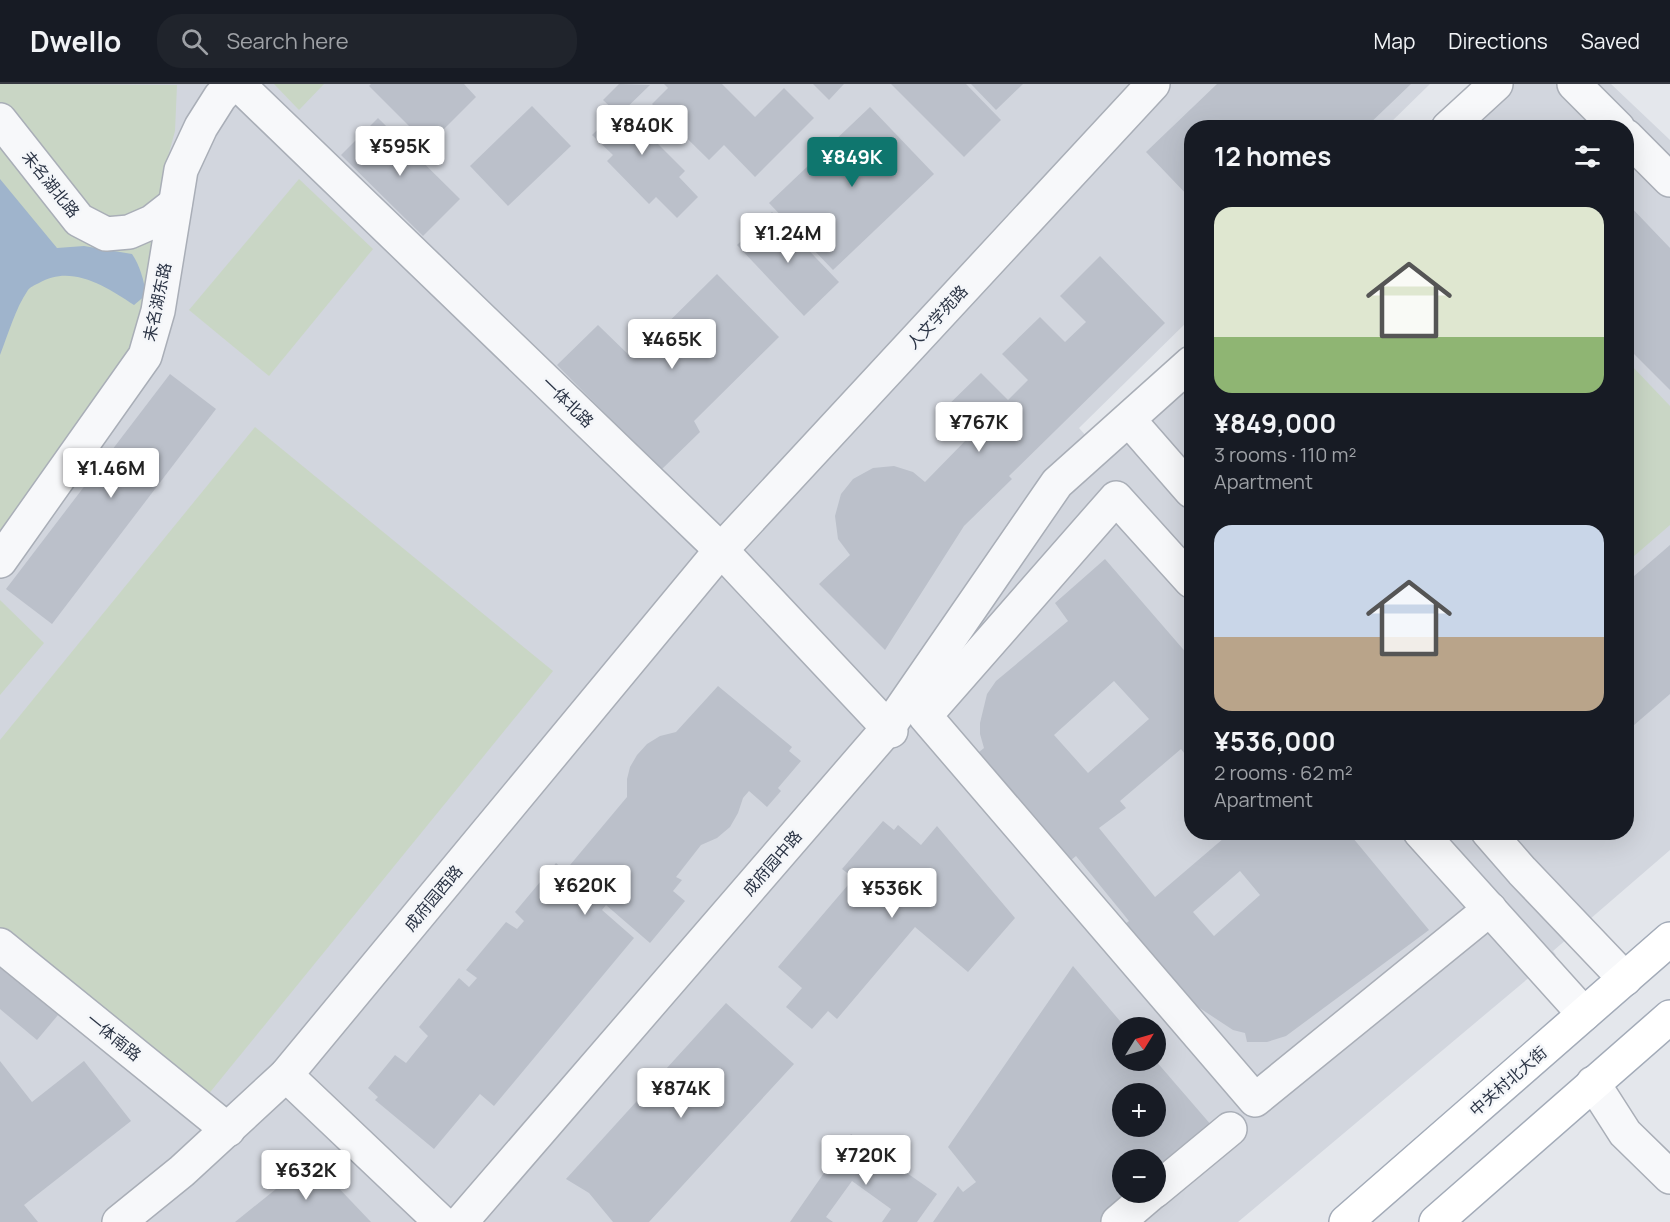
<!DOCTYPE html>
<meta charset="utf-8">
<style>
:root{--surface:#171b24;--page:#20242c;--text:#f1f3f6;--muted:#9ea1a6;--line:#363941;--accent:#0f766e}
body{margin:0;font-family:Manrope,"Noto Sans SC",sans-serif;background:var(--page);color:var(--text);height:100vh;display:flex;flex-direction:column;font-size:22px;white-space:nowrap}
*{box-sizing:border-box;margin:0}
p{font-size:20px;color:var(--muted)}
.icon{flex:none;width:33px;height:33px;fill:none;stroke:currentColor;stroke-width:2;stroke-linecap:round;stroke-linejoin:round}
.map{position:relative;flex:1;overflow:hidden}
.panel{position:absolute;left:1184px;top:36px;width:450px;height:720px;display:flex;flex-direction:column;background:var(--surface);border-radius:24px;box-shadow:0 6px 24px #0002}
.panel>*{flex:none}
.needle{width:39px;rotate:53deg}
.controls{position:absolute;left:1112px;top:933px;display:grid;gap:12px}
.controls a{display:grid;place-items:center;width:54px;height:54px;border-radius:50%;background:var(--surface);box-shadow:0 6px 24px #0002;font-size:30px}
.price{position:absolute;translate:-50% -51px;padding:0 14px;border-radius:6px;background:#fff;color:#222;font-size:20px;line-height:39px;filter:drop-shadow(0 2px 3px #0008)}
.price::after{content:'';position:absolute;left:50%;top:36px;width:18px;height:14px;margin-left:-9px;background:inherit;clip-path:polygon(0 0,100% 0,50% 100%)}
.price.selected{background:var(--accent);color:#fff}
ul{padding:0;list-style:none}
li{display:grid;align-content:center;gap:12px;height:318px;padding:0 30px}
li span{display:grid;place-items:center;height:186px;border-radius:18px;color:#555}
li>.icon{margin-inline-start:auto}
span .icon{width:108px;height:108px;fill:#fffc;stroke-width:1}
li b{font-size:26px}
h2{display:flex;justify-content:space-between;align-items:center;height:72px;padding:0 30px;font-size:26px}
header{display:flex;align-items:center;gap:36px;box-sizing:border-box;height:84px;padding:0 30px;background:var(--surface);border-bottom:2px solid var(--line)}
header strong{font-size:28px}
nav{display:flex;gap:33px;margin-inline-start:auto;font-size:21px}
.search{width:420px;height:54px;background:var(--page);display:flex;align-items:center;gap:15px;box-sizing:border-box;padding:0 21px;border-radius:24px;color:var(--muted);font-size:22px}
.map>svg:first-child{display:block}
</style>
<header>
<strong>Dwello</strong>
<div class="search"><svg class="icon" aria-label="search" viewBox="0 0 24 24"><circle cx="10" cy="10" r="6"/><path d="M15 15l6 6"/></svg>Search here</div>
<nav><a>Map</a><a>Directions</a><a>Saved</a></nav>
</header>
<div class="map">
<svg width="1670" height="1138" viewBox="0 0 1670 1138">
<rect width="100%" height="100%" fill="#e4e7ec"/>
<path fill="#d2d6de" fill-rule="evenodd" d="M0,0H1430L1386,43L1191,44V234L1079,344L1095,362L1191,266V748H1626V44L1428,43L1475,0H1611L1670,56V766L1553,867L1556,871L1238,1138H0ZM1122,944H1155V976H1122ZM1122,1010H1155V1042H1122ZM1122,1076H1155V1108H1122Z"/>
<g fill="#c9d6c5">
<path d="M0,0L177,1L175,47L164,87L152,234L0,457Z"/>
<path d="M274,0H324L299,26Z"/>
<path d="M299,95L373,165L269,292L189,226Z"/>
<path d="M1626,279L1631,281L1670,322V441L1626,479Z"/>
<path d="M255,343L553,587L207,1012L0,843V656Z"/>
<path d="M0,516L44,559L0,611Z"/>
</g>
<path fill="#9fb4cc" d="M0,95L57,164L84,162L132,170C140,182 144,196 146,211L134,221C106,203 72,180 39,199C35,201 30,203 28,206C15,225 8,251 0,271Z"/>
<g fill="#bbc0ca" fill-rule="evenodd">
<path d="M371,0H464L476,13L428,61L369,2Z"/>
<path d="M619,0L650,1L618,32L638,52L644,46L685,87L679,93L698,113L677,134L656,113L649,120L607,77L613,71L592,51L616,28L603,16Z"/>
<path d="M664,0H722L755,33L784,4L814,34L755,93L724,61L709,76L652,20L668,4Z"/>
<path d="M813,0H844L829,16Z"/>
<path d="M891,0H966L1001,36L964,73Z"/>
<path d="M971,0H1023L996,26Z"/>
<path d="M1217,0H1411L1365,44H1191V115L1146,68Z"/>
<path d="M532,22L571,62L508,122L470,82Z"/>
<path d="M870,23L934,90L833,186L769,119Z"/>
<path d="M378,34L460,115L423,152L341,71Z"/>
<path d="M1626,118L1670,164V306L1634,270L1626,267Z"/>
<path d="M772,128L839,198L804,232L737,161Z"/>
<path d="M1100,172L1165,239L1009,392L1012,395L964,442L885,566L819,500L850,471L838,455L835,432L841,410L853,395L873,384L894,382L913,388L925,398L967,355L941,328L981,289L1008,316L1028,296L1002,270L1040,233L1065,258L1086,238L1060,212Z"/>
<path d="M717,190L779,253L694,337L700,348L661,386L557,281L598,241L632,274Z"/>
<path d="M170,290L216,325L52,540L6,505Z"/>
<path d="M1670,461V610L1626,648V499Z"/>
<path d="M1105,475L1189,572L1191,571V678L1181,665L1120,717L1126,724L1099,744L1155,813L1231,748H1348L1429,846L1286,952L1267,958H1247L1245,949L1233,946L1198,923L1121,843L1129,837L1076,772L1064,782L973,673L984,664L980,650V639L987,610L996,597L1068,537L1055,519ZM1114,597L1149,635L1088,689L1054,651ZM1240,787L1260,811L1214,852L1193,828Z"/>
<path d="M718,602L792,663L789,667L801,677L778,704L781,707L767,723L749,707L743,714L738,729L730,743L717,754L701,761L676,793L682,796L673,807L685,817L650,859L606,821L602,826L634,854L494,1022L480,1010L434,1065L375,1016L378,1013L368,1004L395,971L406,979L428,952L419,943L459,894L469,903L477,894L466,886L506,838L517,845L524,837L515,828L556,779L565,787L627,713V695L630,683L637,671L647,660L660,652L676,648Z"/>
<path d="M883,737L894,746L898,741L921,761L937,742L1015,834L968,888L915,843L837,935L828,927L812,945L786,923L802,904L778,883L854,794L842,785Z"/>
<path d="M1073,882L1126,944H1122V976H1155L1212,1042L1155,1091V1076H1122V1108H1134L1100,1138H933L958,1102L963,1108L976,1098L948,1063ZM1122,1010H1155V1042H1122Z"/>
<path d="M0,884L58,931L37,956L0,925Z"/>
<path d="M726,919L794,980L649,1138H613L589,1109L566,1095Z"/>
<path d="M0,977L32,1018L84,977L131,1037L24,1121L38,1138H0Z"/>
<path d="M851,1050L937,1110L917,1138H882L891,1125L852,1097L826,1133L833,1138H790Z"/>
<path d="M312,1076L371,1138H235Z"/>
</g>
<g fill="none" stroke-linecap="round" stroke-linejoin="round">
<g stroke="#a9aeb7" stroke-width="36">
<g id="minor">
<path d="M238,0L721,466L891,647"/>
<path d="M1574,0L1618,44"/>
<path d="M0,36L79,136L106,150L129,148L152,138L175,120"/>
<path d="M1448,44L1496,0"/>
<path d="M1626,52L1670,96"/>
<path d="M1129,336L1191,407"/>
<path d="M0,477L145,272L158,227L181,86L201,43L220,13L232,0"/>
<path d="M1191,497L1116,414L925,632L1255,1016L1490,825"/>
<path d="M1420,748L1584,930"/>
<path d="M1488,748L1522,787L1625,895"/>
<path d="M0,861L228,1046"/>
<path d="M286,991L441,1138"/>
<path d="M1593,999L1625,1049L1670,1093"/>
<path d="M1155,1107L1230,1045"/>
<path d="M119,1138L182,1087L286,991L721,466L1153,0"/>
<path d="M461,1138L888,644L1057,399L1191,279"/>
<path d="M1118,1138L1153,1108"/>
</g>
</g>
<g stroke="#a3abb8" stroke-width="36">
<g id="major">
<path d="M1346,1138L1670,855"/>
<path d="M1436,1138L1670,933"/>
</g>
</g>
<use href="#minor" stroke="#f7f8fa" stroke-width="33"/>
<use href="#major" stroke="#fff" stroke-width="33"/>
</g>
<g text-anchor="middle" stroke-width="5" stroke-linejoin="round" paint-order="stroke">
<g font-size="16" fill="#2b3445" stroke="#f4f6f9">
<text transform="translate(51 100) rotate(51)" y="6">未名湖北路</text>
<text transform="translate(157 218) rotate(-78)" y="6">未名湖东路</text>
<text transform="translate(937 233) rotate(-47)" y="6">人文学苑路</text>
<text transform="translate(568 318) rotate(44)" y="6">一体北路</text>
<text transform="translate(772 779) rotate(-49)" y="6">成府园中路</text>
<text transform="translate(433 814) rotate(-50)" y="6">成府园西路</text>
<text transform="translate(114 953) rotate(39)" y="6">一体南路</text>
<text transform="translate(1508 997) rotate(-41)" y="6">中关村北大街</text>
</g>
</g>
</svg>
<div class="controls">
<a><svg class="needle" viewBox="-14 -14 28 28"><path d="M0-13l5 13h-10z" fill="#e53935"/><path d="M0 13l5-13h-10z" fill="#9ea1a6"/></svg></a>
<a>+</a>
<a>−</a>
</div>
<b class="price" style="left:642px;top:72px">¥840K</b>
<b class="price" style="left:400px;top:93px">¥595K</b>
<b class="price selected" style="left:852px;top:104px">¥849K</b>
<b class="price" style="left:788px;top:180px">¥1.24M</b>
<b class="price" style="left:672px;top:286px">¥465K</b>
<b class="price" style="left:979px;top:369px">¥767K</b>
<b class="price" style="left:111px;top:415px">¥1.46M</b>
<b class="price" style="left:585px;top:832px">¥620K</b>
<b class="price" style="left:892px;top:835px">¥536K</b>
<b class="price" style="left:681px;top:1035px">¥874K</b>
<b class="price" style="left:866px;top:1102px">¥720K</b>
<b class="price" style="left:306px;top:1117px">¥632K</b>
<section class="panel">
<h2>12 homes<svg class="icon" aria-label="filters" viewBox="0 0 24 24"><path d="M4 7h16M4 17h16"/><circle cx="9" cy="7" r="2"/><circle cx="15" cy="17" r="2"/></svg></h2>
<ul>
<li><span style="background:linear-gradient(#dfe7d0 70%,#8fb573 0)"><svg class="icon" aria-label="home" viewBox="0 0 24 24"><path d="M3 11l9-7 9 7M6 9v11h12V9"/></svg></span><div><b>¥849,000</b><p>3 rooms · 110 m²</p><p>Apartment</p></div></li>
<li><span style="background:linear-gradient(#c9d6e8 60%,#b9a48a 0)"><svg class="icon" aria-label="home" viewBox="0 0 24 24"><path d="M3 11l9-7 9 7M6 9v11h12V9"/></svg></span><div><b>¥536,000</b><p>2 rooms · 62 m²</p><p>Apartment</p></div></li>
</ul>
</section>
</div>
